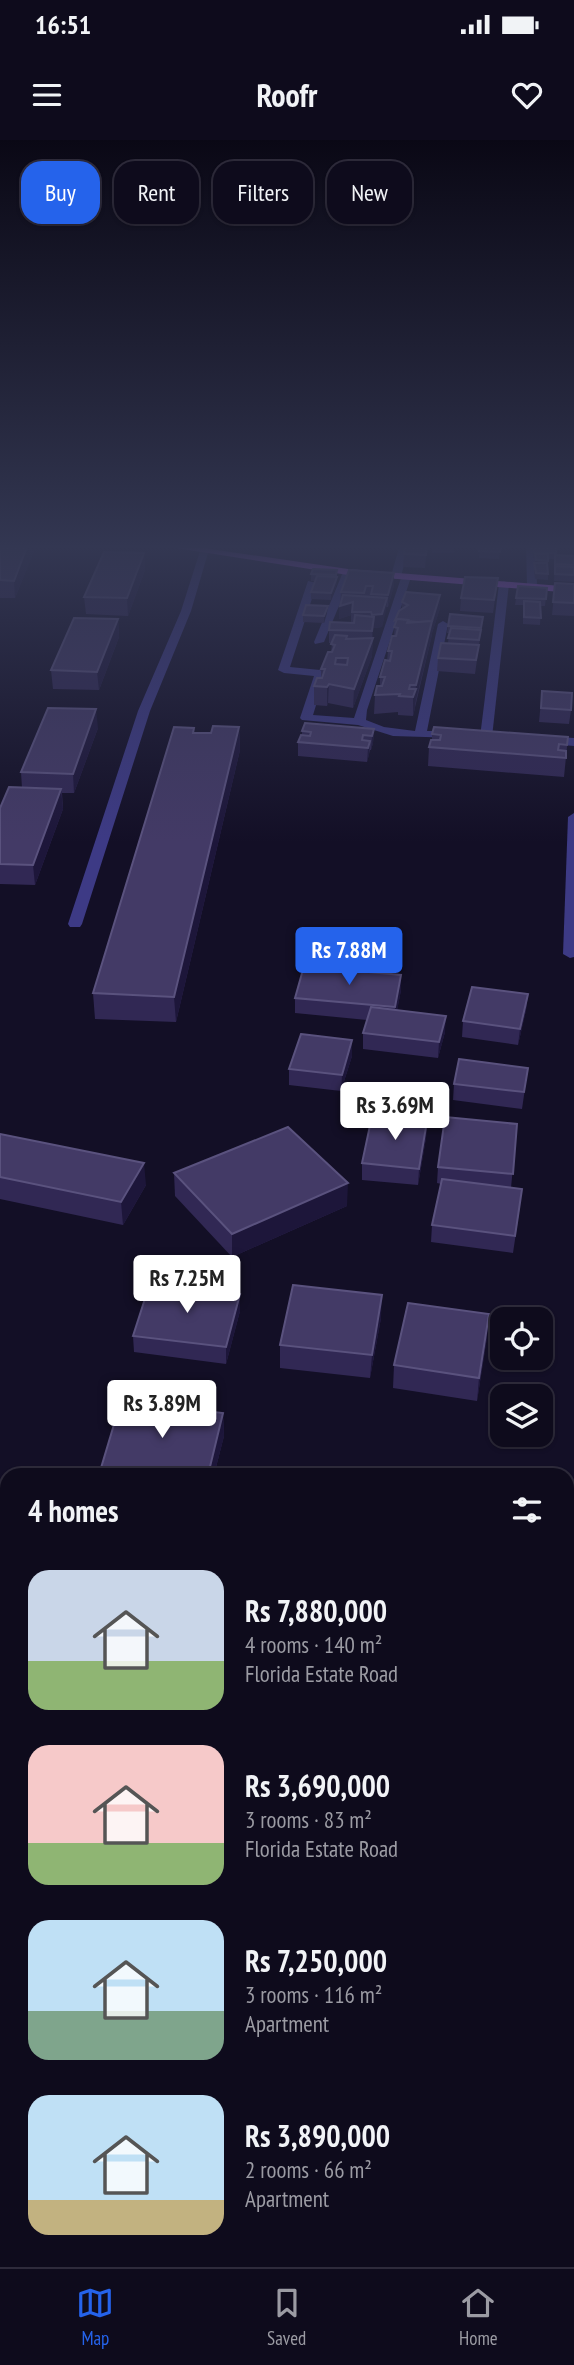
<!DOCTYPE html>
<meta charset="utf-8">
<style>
:root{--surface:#0e0b1c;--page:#1c1929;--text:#f1f3f6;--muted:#9b9ba3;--line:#2e2b3b;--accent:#2563eb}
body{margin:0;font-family:"PT Sans Narrow",sans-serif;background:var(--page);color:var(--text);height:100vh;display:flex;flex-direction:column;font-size:26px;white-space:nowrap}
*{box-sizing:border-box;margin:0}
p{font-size:23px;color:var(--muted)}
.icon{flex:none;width:38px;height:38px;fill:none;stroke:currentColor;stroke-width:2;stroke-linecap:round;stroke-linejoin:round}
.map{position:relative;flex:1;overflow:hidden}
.drawer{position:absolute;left:0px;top:1328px;width:574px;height:800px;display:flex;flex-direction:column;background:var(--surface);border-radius:21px 21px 0 0;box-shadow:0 2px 5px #0004,0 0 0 2px var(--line)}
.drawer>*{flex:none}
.banner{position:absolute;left:21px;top:21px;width:532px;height:63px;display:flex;gap:14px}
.controls{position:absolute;left:490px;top:1167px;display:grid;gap:14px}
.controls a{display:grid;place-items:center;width:63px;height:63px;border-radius:14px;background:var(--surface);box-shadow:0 2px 5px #0004,0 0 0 2px var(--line);font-size:35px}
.price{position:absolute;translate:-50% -60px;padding:0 16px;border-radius:7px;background:#fff;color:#222;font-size:23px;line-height:46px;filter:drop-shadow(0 2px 4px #0008)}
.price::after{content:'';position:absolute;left:50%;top:42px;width:21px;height:16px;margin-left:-10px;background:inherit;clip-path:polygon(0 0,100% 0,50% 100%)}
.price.selected{background:var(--accent);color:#fff}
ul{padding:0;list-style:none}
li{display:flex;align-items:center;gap:21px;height:175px;padding:0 28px}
li span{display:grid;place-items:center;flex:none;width:196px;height:140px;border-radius:21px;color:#555}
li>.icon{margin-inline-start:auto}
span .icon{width:84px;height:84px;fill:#fffc;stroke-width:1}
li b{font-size:30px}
h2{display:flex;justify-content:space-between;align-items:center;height:84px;padding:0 28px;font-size:30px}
.pill{padding:0 24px;border-radius:21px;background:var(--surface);box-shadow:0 2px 5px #0004,0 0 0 2px var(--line);font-size:24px;line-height:63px}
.pill.selected{background:var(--accent);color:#fff}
.status{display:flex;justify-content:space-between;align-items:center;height:49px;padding:0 35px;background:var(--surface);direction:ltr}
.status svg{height:19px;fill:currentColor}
header{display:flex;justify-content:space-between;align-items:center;height:91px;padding:0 28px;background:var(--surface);font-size:32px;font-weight:800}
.menu{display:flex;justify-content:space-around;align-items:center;height:98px;border-top:2px solid var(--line);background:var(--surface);font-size:19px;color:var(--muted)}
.menu a{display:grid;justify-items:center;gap:4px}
.menu .selected{color:var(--accent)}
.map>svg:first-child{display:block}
</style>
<div class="status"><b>16:51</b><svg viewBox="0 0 49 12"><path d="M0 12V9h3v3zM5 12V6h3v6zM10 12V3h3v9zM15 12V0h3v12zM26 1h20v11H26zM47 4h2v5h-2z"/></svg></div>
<header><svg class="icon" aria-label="menu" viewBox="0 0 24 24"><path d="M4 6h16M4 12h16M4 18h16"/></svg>Roofr<svg class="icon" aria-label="heart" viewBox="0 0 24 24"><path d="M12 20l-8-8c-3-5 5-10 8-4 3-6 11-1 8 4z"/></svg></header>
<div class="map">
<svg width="574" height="2127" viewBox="0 0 574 2127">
<rect width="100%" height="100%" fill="#130f26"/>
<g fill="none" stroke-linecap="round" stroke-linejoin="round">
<g fill="#3d3a85" fill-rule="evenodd">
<path d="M400,404H410L401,436L396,439L391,436Z"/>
<path d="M526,404H536L537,446L532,449L527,446Z"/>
<path d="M200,411L208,413L191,471L150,571L82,784L80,787H70L68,784L138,571L181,471Z"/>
<path d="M348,429L353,432L324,502L315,504L314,502L343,432Z"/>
<path d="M402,435L411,437L367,570L366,580L384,587L415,591L438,484L443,481L448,484L427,591H454L458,592V598L393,596L358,585L302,580L300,578L314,536L284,533L278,530L308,441L317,443L290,527L320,530L326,533L313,575L354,578Z"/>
<path d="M504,441L509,444L492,597L486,601L480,597L499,444Z"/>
<path d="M544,596L574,598V606L540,603L538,600Z"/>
<path d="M574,673V817L570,818L563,814L568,677Z"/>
</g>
<path fill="#c25bff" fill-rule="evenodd" d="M150,404H176L348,429L574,447V453L348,435Z"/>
</g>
<g fill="#312854">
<path d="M0,404L34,411L15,458H0Z"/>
<path d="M353,404H375L374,408L353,407Z"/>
<path d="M379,404H401L400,409L379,408Z"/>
<path d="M427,404L425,428L403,427L404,414Z"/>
<path d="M432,404H455L454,413H432Z"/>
<path d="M470,404H505L504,409H500L499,419L479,418L480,408H470Z"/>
<path d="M535,404H557L556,415L574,416V442L554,441L555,419H548V440L535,439L534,430L535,418H533Z"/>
<path d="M144,413L145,430L128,476L86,474L84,457Z"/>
<path d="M337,430V443L331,460L311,459V452L315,441H311V434Z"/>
<path d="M394,433V445L388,467H386L382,487L373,488L372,516L353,568L328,563L327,566L314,565V546L321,538V529L331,512L332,503H329V490L351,482V475L339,479L341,452Z"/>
<path d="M498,438L493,473L460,471L461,458Z"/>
<path d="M555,443L574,444V476L552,475Z"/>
<path d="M518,446L547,448L545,466H541L540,485L523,484V465H515Z"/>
<path d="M402,462L440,468L432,493L431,499L413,576L398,575V572L374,574L375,555L380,546V537L387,521L388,511L394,496L395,480L402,469Z"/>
<path d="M327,473L324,483L303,482V475Z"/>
<path d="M483,477L475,534L437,531L438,518L448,503L449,493H447L448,486Z"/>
<path d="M118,479L119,497L99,550L53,549L51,530Z"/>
<path d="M542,551L571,570L569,584L539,582Z"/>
<path d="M239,587L240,610L176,882L95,879L93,853L194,593H211Z"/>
<path d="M98,588L74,653H62L63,669L35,745L0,744V668L22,648L21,632Z"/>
<path d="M374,589L373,603L371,610H370L367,622L298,616V602L302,595V591Z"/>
<path d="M432,594L568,597L564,637L428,626L429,607L432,600Z"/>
<path d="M401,850L397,870L445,892L438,918L363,909V893L367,880L295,873V858Z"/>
<path d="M528,854L526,870L518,905L462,897L463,881Z"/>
<path d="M352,916L341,951L289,945V929Z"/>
<path d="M528,928L522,969L453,960L454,944Z"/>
<path d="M427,981L426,998L418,1045L362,1040V1023Z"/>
<path d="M517,984L511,1048L520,1066L513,1113L431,1102L432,1085L441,1044L437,1043L438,1027Z"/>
<path d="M0,994L146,1045L123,1085L0,1059Z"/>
<path d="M174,1033L347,1066L232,1117L175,1056Z"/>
<path d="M240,1171L226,1224L134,1212L133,1196Z"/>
<path d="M381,1178L370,1238L280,1228V1205Z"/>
<path d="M487,1197L477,1261L393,1248L394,1225Z"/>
<path d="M223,1273L224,1296L214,1335H102L101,1328Z"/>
<path d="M0,1646H7V1771L0,1770Z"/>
</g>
<g fill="#1d163a">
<path d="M28,404H33L34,411L15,458L14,441Z"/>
<path d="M144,413L145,430L128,476L127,458Z"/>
<path d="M337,430V443L331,460V453L336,441Z"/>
<path d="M394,433V445L388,467V455Z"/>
<path d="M440,455V468L432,493L431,499L415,564L416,545L431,483Z"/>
<path d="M387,458L386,471L382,487L373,488L372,516L353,568L354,549L372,499V475Z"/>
<path d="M353,462L351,475L339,479L340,466Z"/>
<path d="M328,466L327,473L324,483V476Z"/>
<path d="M118,479L119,497L99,550L97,532Z"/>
<path d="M329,544L328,563L327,566V547Z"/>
<path d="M416,549L415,568L413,576V557Z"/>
<path d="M96,569L98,588L74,653L73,634Z"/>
<path d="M239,587L240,610L176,882L174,857Z"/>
<path d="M374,589L373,603L371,610L372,596Z"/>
<path d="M370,601L369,615L367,622L368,608Z"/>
<path d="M61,649L63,669L35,745L33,725Z"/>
<path d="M401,835V850L395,882V867Z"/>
<path d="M528,854L526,870L518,905L520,889Z"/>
<path d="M446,876L445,892L438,918L439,902Z"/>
<path d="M352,900V916L341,951L342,935Z"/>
<path d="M427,981L426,998L418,1045L419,1029Z"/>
<path d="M144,1023L146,1045L123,1085L121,1062Z"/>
<path d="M348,1043L347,1066L232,1117V1094Z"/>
<path d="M240,1154V1171L226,1224V1207Z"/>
<path d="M382,1155L381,1178L370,1238L372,1215Z"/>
<path d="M489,1174L487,1197L477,1261L479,1238Z"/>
<path d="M223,1273L224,1296L214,1335H208Z"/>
<path d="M7,2121H37L30,2127H0Z"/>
</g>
<g fill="#433a66" stroke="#5a527e" stroke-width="2" fill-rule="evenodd">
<path d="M0,404H28L14,441L0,440Z"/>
<path d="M405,404H427L426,415L404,414Z"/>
<path d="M432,404H455V407L432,406Z"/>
<path d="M480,404H501L500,412L479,411Z"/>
<path d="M535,404H557L556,413L534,412Z"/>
<path d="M104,412L144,413L127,458L84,457Z"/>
<path d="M535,414H548V421L536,420Z"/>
<path d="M555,415L574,416V425L555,424Z"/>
<path d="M534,423H547L548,434L536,433Z"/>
<path d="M555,426L574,427V435L555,434Z"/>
<path d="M313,429L337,430L336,435L311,434Z"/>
<path d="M349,430L394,433L388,455L371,454L373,446H366L364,453L341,452Z"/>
<path d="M317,436L337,437L331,453L311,452Z"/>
<path d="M465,437L498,438L494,460L461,458Z"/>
<path d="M555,443L574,444V463L553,462Z"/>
<path d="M518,446L547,448L546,459L516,458Z"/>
<path d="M406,452L440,455L432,481L418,482L407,481L408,480L397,479L395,480L399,471L408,465L402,462Z"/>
<path d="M343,455L387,458L382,474L372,475L371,472H352L353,462L340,466Z"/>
<path d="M524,461L540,462L541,478L524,477Z"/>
<path d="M306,465L328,466L324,476L303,475Z"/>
<path d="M450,474L483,477L481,488L448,486Z"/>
<path d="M355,475L374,477L372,491L329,490L330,482L354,483Z"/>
<path d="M74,478L118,479L97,532L51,530Z"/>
<path d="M397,479L408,480L407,483L432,481L416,545H410L409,549H416L413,557L399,556L400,554L375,555L377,546H382L385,537H380L385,520L390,521L392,511H388L392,496H396L398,488L394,487Z"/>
<path d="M451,488L481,490L479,500L448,498Z"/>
<path d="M335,495L347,496L346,499L373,498L354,549L329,544L327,547L314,546L317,538H322L325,529H321L328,512H332L335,505L331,504ZM336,518H348L347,525L335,524Z"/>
<path d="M441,503L479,505L476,520L438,518Z"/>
<path d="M542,551L572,553L571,570L541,568Z"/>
<path d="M48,568L96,569L73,634L21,632Z"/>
<path d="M305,583L374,589L372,596L363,595L362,600L370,601L368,608L298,602L301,595L310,596L311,592L302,591Z"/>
<path d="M213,586L239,587L174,857L93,853L174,587L194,588L193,593H211Z"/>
<path d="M434,587L568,597L567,605L559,604L558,610L566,611V618L429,607L431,600H440L441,595L432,594Z"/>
<path d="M9,647L61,649L33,725L0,724V668Z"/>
<path d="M304,826L401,835L395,867L295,858Z"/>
<path d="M472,847L528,854L520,889L463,881Z"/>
<path d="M371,867L446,876L439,902L363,893Z"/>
<path d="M301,894L352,900L342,935L289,929Z"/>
<path d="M459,919L528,928L524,952L454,944Z"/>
<path d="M372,976L427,981L419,1029L362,1023Z"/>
<path d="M445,977L517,984L513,1034L438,1027Z"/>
<path d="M288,987L348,1043L232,1094L174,1033Z"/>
<path d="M0,994L144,1023L121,1062L0,1037Z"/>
<path d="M442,1039L522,1049L515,1096L432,1085Z"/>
<path d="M150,1143L240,1154L226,1207L133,1196Z"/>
<path d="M293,1145L382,1155L372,1215L280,1205Z"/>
<path d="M408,1163L489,1174L479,1238L394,1225Z"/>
<path d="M121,1261L223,1273L208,1335H160L101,1328Z"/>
<path d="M567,1494L573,1495L567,1531Z"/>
<path d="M0,1646H7V1750L0,1749Z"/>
<path d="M7,1879V2121L0,2127V1884Z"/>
</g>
<linearGradient id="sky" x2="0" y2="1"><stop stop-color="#0a0815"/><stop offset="0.58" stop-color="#333752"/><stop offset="1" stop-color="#333752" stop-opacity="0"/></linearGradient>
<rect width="574" height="702" fill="url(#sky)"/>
</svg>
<div class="controls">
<a><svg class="icon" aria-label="locate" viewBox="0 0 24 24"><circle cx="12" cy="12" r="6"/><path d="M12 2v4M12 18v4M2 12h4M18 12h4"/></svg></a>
<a><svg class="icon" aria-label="layers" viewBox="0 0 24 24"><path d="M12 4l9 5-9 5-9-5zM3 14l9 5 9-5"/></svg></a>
</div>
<b class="price selected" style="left:349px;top:847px">Rs 7.88M</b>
<b class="price" style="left:395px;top:1002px">Rs 3.69M</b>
<b class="price" style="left:187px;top:1175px">Rs 7.25M</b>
<b class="price" style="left:162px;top:1300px">Rs 3.89M</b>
<div class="banner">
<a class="pill selected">Buy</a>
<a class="pill">Rent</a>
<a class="pill">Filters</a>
<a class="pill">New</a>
</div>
<section class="drawer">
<h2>4 homes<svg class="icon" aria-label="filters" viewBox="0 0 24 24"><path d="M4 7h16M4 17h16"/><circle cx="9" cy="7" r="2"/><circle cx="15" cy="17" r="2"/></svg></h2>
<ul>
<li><span style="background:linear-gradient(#c9d6e8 65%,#8fb573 0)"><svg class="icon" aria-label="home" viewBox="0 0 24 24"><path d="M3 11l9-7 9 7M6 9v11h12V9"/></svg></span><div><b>Rs 7,880,000</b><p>4 rooms · 140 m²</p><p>Florida Estate Road</p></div></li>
<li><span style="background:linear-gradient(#f6c9c9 70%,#8fb573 0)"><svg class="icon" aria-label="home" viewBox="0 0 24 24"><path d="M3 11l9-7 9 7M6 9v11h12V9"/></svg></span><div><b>Rs 3,690,000</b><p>3 rooms · 83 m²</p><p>Florida Estate Road</p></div></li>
<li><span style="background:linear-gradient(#bfe0f5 65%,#7fa58c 0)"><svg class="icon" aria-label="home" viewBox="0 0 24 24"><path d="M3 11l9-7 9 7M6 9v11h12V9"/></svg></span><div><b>Rs 7,250,000</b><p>3 rooms · 116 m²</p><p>Apartment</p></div></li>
<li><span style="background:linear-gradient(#bfe0f5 75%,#c2b280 0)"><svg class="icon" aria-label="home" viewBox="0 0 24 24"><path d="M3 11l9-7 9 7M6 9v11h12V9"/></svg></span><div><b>Rs 3,890,000</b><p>2 rooms · 66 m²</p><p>Apartment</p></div></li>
</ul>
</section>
</div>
<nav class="menu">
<a class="selected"><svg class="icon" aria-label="map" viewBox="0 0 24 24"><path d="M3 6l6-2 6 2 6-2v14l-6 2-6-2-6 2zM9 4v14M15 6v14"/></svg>Map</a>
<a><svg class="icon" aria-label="saved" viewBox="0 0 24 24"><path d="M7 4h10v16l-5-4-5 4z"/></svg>Saved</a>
<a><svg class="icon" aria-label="home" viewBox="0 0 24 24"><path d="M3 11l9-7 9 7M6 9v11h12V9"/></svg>Home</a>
</nav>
